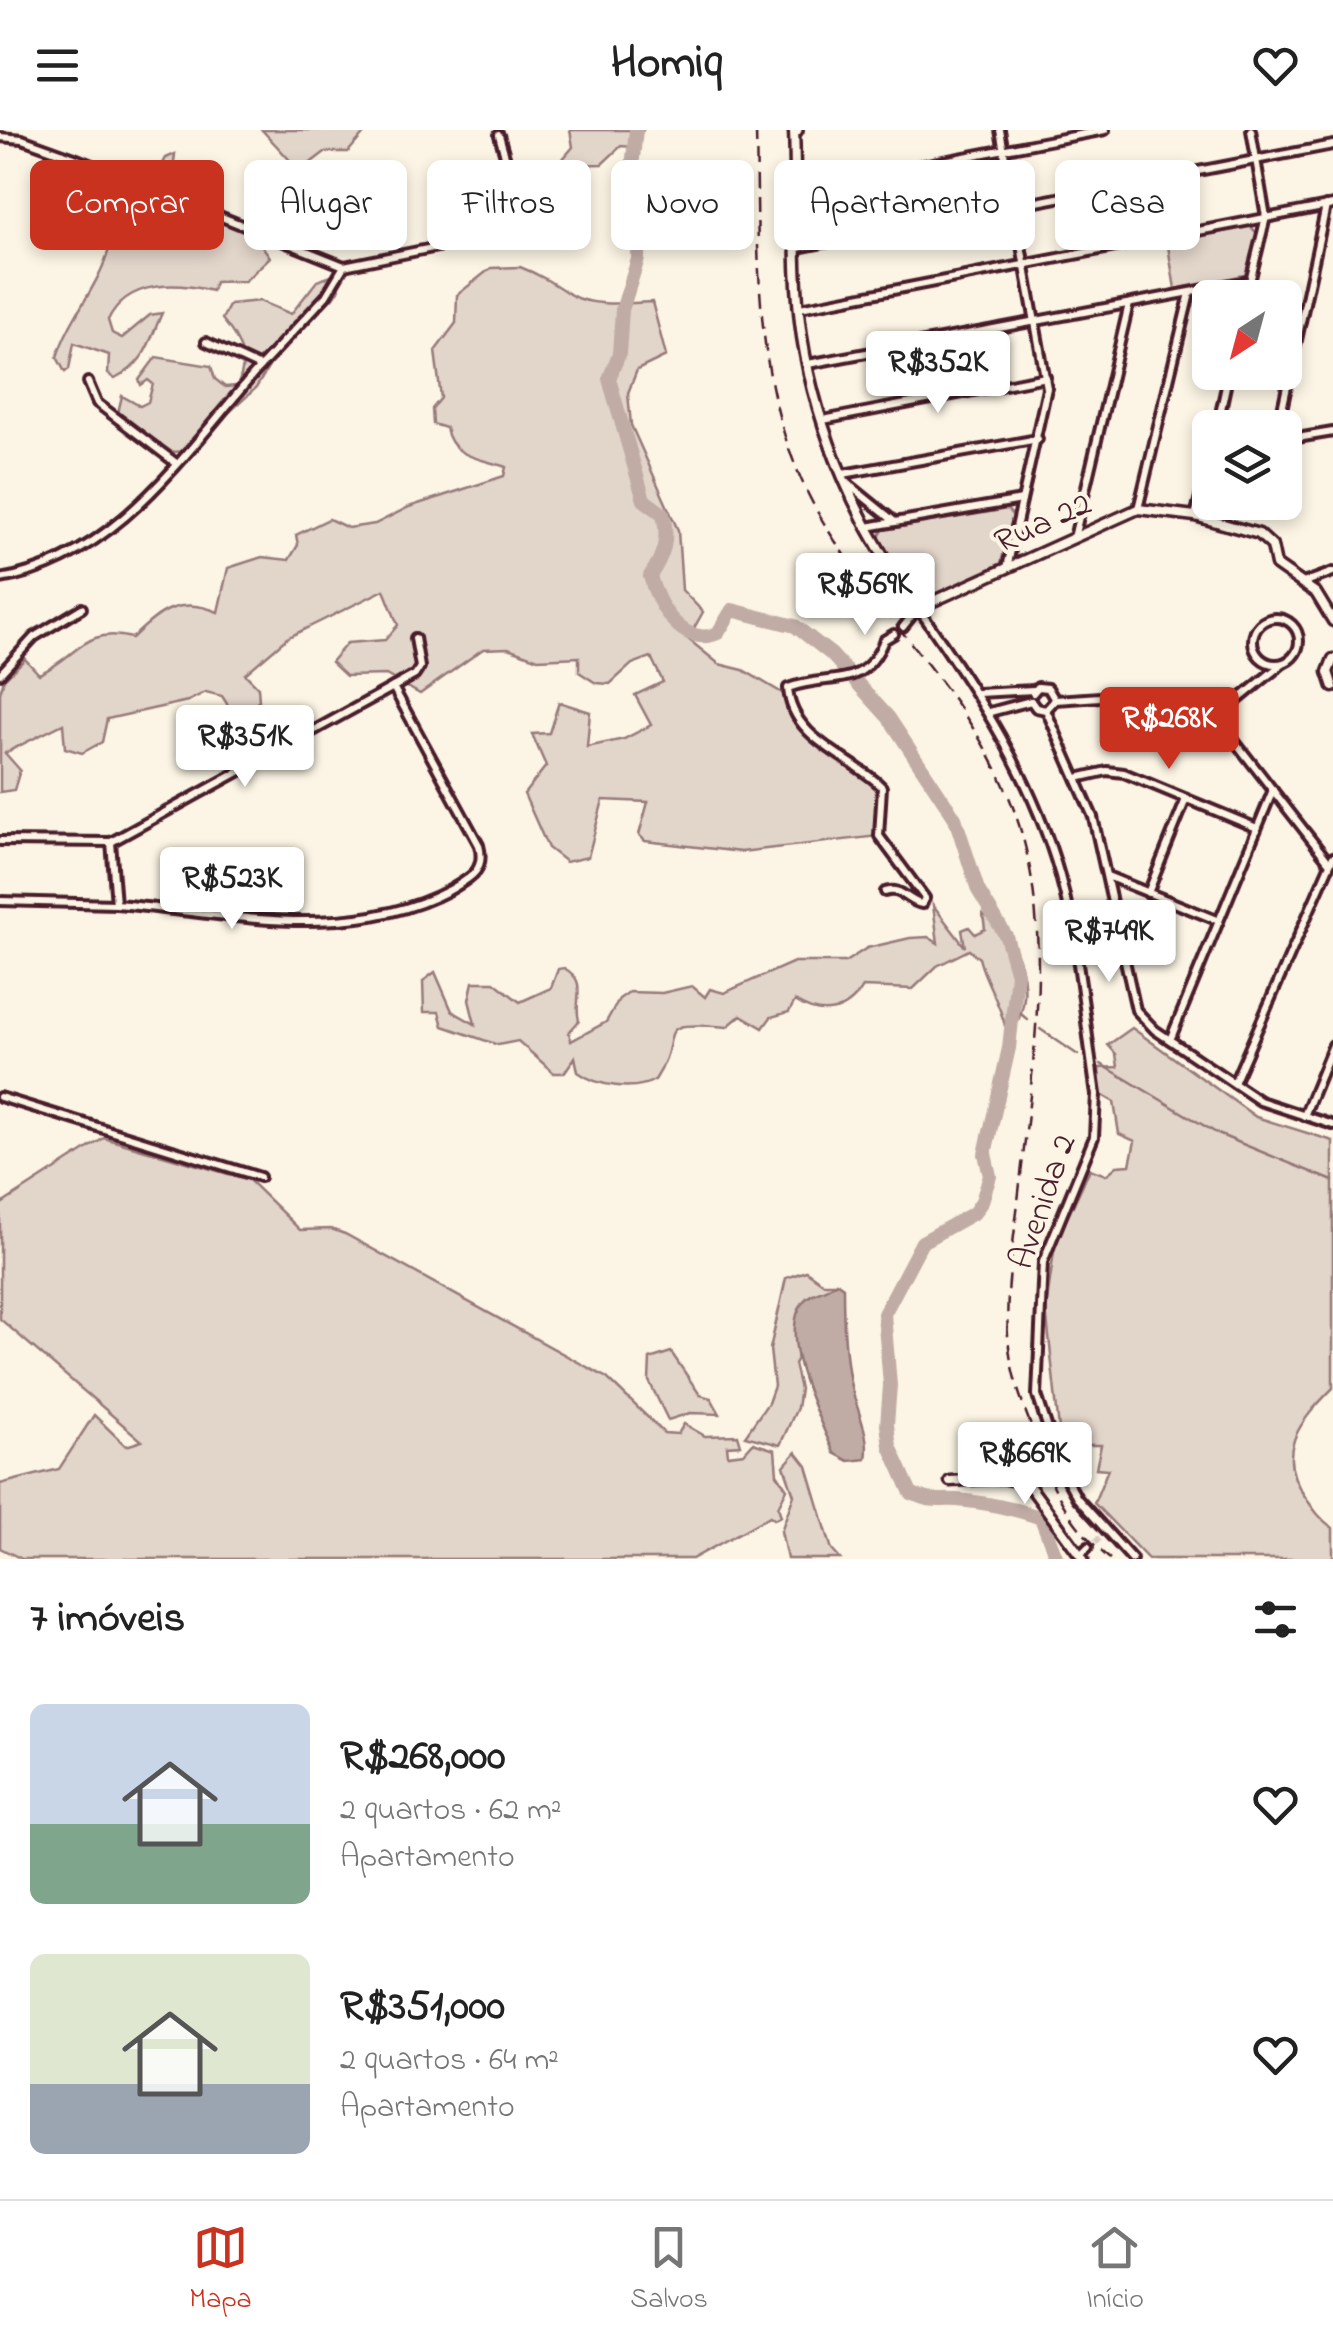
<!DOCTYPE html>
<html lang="pt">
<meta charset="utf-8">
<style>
:root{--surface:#fff;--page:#f2f2f2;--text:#222;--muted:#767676;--line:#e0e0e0;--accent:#c8321e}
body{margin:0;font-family:"Indie Flower",sans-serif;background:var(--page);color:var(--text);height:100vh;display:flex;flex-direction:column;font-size:38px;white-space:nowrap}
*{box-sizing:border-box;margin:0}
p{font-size:32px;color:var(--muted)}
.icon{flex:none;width:55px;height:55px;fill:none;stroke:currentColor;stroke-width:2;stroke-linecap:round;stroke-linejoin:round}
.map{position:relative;height:1429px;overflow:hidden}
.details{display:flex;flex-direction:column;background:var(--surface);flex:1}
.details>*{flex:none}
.banner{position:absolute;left:30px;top:30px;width:1275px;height:90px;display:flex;gap:20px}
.needle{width:65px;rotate:216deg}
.tools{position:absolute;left:1192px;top:150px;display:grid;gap:20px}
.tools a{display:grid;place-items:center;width:110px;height:110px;border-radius:15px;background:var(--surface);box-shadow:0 5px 15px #0003;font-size:50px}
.price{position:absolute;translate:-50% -85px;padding:0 22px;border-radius:10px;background:#fff;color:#222;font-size:32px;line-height:65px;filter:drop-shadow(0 2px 5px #0008)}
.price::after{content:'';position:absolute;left:50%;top:60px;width:30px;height:22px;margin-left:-15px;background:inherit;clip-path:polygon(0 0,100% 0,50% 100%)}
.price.current{background:var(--accent);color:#fff}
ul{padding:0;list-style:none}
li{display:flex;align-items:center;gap:30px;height:250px;padding:0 30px}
li span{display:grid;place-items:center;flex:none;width:280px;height:200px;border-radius:15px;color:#555}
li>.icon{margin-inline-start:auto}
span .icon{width:120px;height:120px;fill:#fffc;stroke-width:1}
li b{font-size:42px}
h2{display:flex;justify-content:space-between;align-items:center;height:120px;padding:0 30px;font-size:42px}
.chip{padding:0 35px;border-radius:15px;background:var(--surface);box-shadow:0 5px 15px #0003;font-size:35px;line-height:90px}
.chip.current{background:var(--accent);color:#fff}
header{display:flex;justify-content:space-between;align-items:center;height:130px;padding:0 30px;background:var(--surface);font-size:45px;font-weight:700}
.menu{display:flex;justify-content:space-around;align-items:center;height:140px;border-top:2px solid var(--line);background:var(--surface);font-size:28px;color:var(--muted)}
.menu a{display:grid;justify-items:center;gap:5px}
.menu .current{color:var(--accent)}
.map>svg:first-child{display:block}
</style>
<header><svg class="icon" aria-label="menu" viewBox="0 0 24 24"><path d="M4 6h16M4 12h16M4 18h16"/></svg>Homiq<svg class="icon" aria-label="heart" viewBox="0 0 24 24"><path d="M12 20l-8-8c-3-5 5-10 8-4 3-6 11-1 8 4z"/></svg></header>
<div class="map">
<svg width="1333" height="1429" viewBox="0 0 1333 1429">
<rect width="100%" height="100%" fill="#fcf5e5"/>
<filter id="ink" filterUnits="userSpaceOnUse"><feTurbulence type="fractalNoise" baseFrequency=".01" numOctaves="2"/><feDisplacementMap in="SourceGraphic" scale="20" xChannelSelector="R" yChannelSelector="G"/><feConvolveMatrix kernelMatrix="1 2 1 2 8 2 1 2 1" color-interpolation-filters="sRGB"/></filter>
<g filter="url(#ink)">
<g fill="#e2d5ca" stroke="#967a7a" stroke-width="2.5">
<path d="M262,0H367L348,22H325L300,41Z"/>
<path d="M570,0H643L632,17L621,16L602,34L564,35L562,30L573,17Z"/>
<path d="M175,24L172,49L178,54L189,90L206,83L253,103L270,127L245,151L215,152L212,161C175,152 127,150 108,190L112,203L122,208L150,185L162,183C149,212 146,233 115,249L108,244L109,225L74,213L69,239L65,242L57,227C69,188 98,158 109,119C112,109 108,99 110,88L101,87L94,71V53L111,36L130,50L153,52L166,28Z"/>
<path d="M1250,96L1257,103L1245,145L1175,159L1167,110Z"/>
<path d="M520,137C539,144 554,154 571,165C591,177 628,173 652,172L666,226L637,240L628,263L631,295L678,400L682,460L703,482L688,509L719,534L743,540L789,567L818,610L882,657L879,706L741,722L645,711L639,705L648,672L603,670L588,727L566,732L548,718L524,664L546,636L532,604L549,603L559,572L590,582L587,617L624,609L651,595L635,565L663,552L651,527L632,534L610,554L596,553L579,542V527L538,529L508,518L483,519L420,564L386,545L346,546L331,532L347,513L385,510L398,495L384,460L287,508L245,544L258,557L259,571L238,591L222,566L206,562L188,571L107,589L102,612L82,623L65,618L63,594L5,623L20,640L14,660L0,662V563L4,549L25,529L39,544C78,527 83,496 132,508C161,480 180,466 218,482L228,438L262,427L289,430L298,415L296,405L329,389L348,398L375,394L409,377L504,346L506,337C481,328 452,329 446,298L433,294L432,279L441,268L435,221L456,193L457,165L491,138Z"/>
<path d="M337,144L339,161L271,233L256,258L187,321L172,322L141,300L116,291L122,266L140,276L148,272L153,254L148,250L141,255L139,250L156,227L211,236L215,249L225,257L237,256C250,229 239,209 222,189L230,174L260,171L291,184L317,151Z"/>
<path d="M1007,379L1013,386L1001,433L939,466L924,467L910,460L878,409L883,400Z"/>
<path d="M933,775L965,817L962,800L969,797L975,804L985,799L983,784C1020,806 1037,861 1014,898L1005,896C999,870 985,852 979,828L969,820L937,836L913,859L863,857C846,884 821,888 795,871L789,882L771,887L763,898L741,885L727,897C646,891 687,901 655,950C633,962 597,956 578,942L575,927L564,943H554L518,911L498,915L443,896L439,882H424L423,851L435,842L452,881L475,894L469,870L473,852H494L520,872L551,858L558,839L564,838C589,852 573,868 579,891L569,902L571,911L606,892L619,869L629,862L662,863L692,856L705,867L710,859L724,863L794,832H845L867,818L910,808L928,807L938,813Z"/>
<path d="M1132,898L1256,987L1333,1011V1258C1299,1292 1273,1323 1306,1368C1314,1380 1321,1390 1333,1398V1429H1148L1094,1373L1108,1339L1096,1338L1101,1315H1087L1071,1328L1062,1327L1046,1179L1055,1114L1090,1039L1106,1045L1117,1036L1130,1035L1135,1011L1119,1004L1114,972L1100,964L1099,938L1118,937L1116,924L1108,915Z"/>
<path d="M104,1008L249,1050L300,1100L331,1099L345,1104L607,1248L664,1303L678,1304L684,1294L705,1306L738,1305L741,1315L727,1316L728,1325L744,1323L753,1313L775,1320L777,1344L787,1359L778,1377L781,1386L774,1389L770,1386L692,1429H22L0,1418V1354L59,1339L94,1285L126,1316L142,1311L0,1189V1075Z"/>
<path d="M806,1141L823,1153H837L794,1234L800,1259L797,1278L780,1315L745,1306L768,1273L774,1256L770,1219L786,1148Z"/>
<path d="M671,1222L700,1265L711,1268L720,1284L690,1283L668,1290L649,1251L650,1229Z"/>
<path d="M796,1322L807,1336L832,1420L840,1429H787L781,1401L794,1365L784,1336Z"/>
</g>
<path fill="#c0aca5" stroke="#917474" stroke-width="2.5" d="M836,1152L843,1157C843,1189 844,1220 850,1252C855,1277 871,1304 866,1329L849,1331L834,1323C819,1287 777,1208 803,1172C812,1160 827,1162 836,1152Z"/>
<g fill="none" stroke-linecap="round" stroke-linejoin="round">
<g stroke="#917474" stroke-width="2.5">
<path d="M1015,879L1028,890"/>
<path d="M1040,899L1078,925"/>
<path d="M1101,934L1218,1004L1333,1051"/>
</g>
<path stroke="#c0aca5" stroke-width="14" d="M636,0L629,66L639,102L638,129L622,180L619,224L609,249L644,370L663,384C669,409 664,425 650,446C657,475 683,519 718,503L732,480L795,496L831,524L889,588L955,688L978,760L1006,806L1017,844L1009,918L985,1024L990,1046L982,1071L974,1083L922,1112L884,1184L890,1255L887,1295L890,1316L911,1363C933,1373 936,1369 957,1370C983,1372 1017,1379 1041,1388L1057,1429"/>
<path stroke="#d8cac0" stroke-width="6" stroke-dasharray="6 3" stroke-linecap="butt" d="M1088,1417L1100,1408"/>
<g stroke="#4a1f2b" stroke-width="14">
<g id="minor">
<path d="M1000,0L1047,258L1007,438"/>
<path d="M0,7L22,9L72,27L344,136L482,108L509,90L513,54L499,5"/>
<path d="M797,59L1105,0"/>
<path d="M798,118L1333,15"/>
<path d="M1246,168L1266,87L1251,0"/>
<path d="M800,178L1333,75"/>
<path d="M206,212L260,237L326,166L344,136"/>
<path d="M808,234L1249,151"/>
<path d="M88,252L97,273L176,333"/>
<path d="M823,290L1046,247"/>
<path d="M1217,298L1229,242"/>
<path d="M1278,298L1326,76"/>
<path d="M1285,310L1333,302"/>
<path d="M843,344L1038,309"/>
<path d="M847,353L895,392L867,397"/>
<path d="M1138,379L1190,163"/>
<path d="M1195,386L1210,328"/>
<path d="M895,392L1022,370"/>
<path d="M1074,408L1129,174"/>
<path d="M0,449C117,430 187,320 260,237"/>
<path d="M1303,453L1333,442"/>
<circle cx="1276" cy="511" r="23"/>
<path d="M903,497L918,478C977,562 1032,646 1060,746C1079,815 1085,893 1096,964L1094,1007L1043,1132L1037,1265L1061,1339L1077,1368L1132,1429"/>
<path d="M0,544L34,507L82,478"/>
<path d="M978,563L1034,560"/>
<path d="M1033,563L1038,557L1048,558L1055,570"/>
<path d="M1031,571L1036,578L1046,580L1093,687L1136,880L1155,900L1260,971L1333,995"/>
<path d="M1046,580L1055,570L1116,566L1209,592L1221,601L1232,590L1227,579"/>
<path d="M990,582L1031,571"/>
<path d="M1209,592L1212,581L1227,579L1282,534"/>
<path d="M1226,600L1328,731"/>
<path d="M1077,648L1107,641L1124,643L1257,698"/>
<path d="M0,711L111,712L415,545L420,537L415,508"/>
<path d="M111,712L116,774C225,783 349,814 450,760C470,748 486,741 479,715L393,557"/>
<path d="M1107,746L1219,791"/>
<path d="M885,762C901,756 908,772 922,774L925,768L879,706L882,657C853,627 791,610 788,558C831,542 863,562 884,510L894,504"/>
<path d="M1148,763L1186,669"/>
<path d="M0,771L116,774"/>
<path d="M1170,910L1273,660"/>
<path d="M1234,953L1333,727"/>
<path d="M0,967L260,1047"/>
<path d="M1304,986L1333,915"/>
<path d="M1080,1425L1088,1417"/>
</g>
</g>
<g stroke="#4a1f2b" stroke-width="15">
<g id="tertiary">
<path d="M794,0C797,68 792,140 802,207C817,304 860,400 918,478L1138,379L1195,386L1259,404L1272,416L1276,435L1316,463L1333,491"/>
<path d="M1333,529L1328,542L1333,557"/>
<path d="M950,1351L1003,1348L1028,1354L1083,1429"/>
</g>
</g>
<g stroke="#4a1f2b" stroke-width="16">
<path id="secondary" d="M794,0H797"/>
</g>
<use href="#minor" stroke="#fcf5e5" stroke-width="6"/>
<use href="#tertiary" stroke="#fcf5e5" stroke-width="8"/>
<use href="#secondary" stroke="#fcf5e5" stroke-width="9"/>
<path stroke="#4a1f2b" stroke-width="2.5" stroke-dasharray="15 8" stroke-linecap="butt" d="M756,0C759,131 751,264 818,383C892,513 1008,591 1032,751C1048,858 1028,974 1017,1081C1011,1133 1001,1189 1013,1241C1018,1263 1027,1285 1035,1307C1051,1357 1068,1394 1110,1429"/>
</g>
</g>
<g text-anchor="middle" stroke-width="8" stroke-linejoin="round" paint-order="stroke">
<g font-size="35" fill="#4a1f2b" stroke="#fcf5e5">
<text transform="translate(1042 391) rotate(-25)" y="12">Rua 22</text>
<text transform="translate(1041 1071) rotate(-71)" y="12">Avenida 2</text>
</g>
</g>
</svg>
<div class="tools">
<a><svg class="needle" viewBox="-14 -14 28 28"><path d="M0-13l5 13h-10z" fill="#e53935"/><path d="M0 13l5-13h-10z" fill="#767676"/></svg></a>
<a><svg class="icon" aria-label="layers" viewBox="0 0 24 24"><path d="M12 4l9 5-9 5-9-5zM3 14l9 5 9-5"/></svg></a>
</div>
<b class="price" style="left:938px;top:286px">R$352K</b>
<b class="price" style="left:865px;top:508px">R$569K</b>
<b class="price current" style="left:1169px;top:642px">R$268K</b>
<b class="price" style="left:245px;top:660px">R$351K</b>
<b class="price" style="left:232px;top:802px">R$523K</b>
<b class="price" style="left:1109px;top:855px">R$749K</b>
<b class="price" style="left:1025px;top:1377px">R$669K</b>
<div class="banner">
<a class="chip current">Comprar</a>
<a class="chip">Alugar</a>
<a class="chip">Filtros</a>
<a class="chip">Novo</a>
<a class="chip">Apartamento</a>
<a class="chip">Casa</a>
</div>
</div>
<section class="details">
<h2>7 imóveis<svg class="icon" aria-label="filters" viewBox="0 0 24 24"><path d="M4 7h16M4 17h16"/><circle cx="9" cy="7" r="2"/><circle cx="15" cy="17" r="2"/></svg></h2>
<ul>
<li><span style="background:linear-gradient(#c9d6e8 60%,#7fa58c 0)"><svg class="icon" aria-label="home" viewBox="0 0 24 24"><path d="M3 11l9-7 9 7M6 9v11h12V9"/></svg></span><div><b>R$268,000</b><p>2 quartos · 62 m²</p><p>Apartamento</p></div><svg class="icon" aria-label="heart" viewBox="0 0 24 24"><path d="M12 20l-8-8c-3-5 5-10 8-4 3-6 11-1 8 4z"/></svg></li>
<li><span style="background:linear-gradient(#dfe7d0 65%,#9aa5b1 0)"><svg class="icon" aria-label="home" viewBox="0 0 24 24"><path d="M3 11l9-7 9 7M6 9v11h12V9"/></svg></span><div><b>R$351,000</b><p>2 quartos · 64 m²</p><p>Apartamento</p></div><svg class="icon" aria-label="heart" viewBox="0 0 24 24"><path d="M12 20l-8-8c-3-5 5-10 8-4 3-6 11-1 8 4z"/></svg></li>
</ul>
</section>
<nav class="menu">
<a class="current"><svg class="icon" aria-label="map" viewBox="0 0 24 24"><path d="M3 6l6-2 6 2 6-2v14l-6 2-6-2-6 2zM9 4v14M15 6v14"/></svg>Mapa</a>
<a><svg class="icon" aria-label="saved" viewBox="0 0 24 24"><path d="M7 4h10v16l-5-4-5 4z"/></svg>Salvos</a>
<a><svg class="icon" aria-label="home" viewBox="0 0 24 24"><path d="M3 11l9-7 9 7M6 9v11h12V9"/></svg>Início</a>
</nav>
